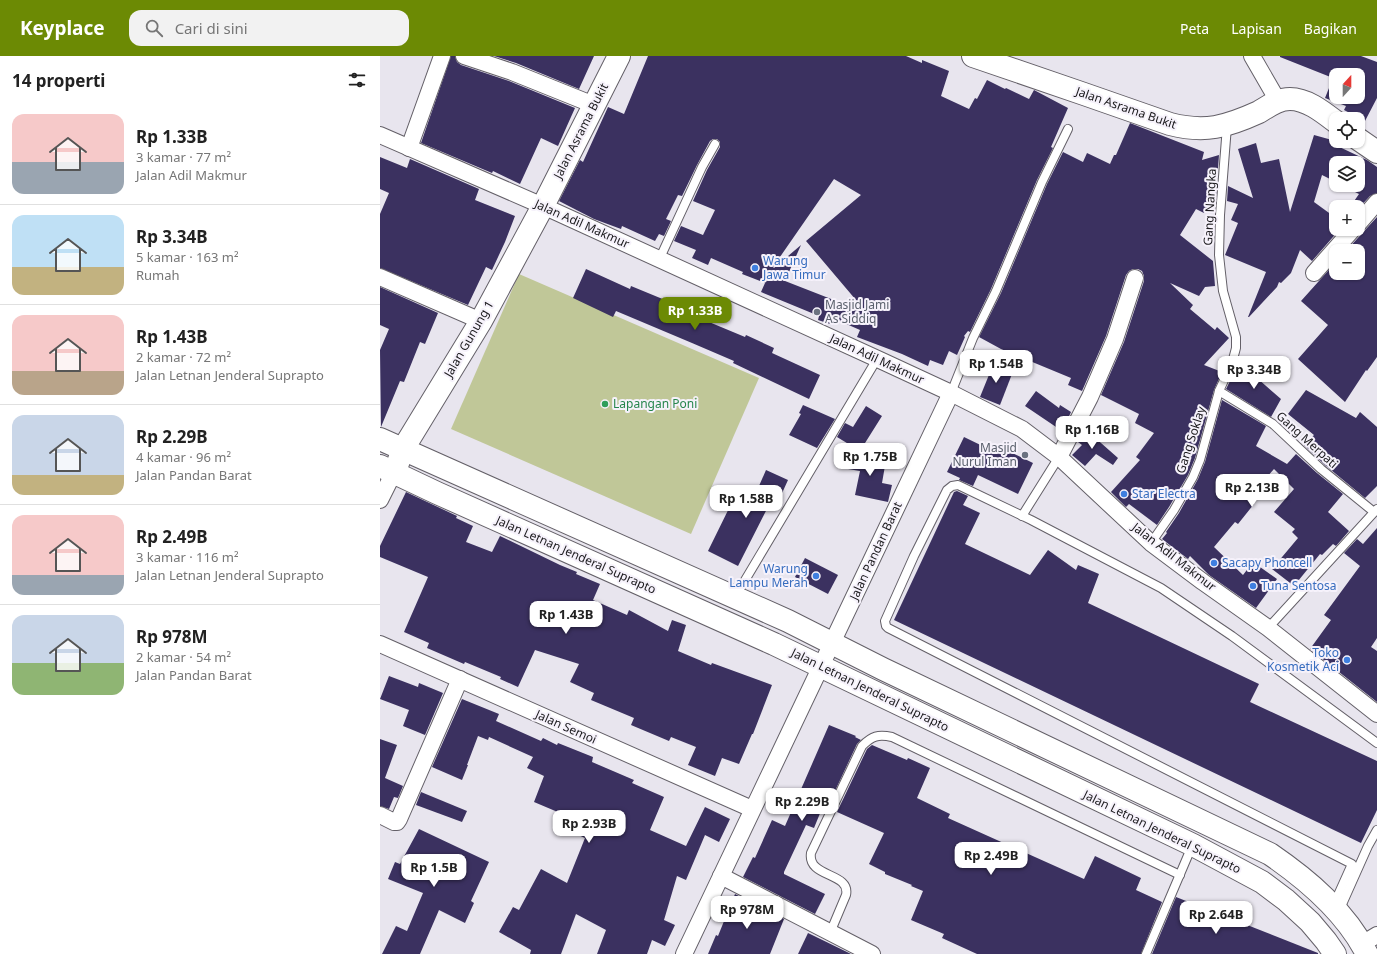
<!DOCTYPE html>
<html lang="id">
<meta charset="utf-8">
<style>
:root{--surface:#fff;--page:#f2f2f2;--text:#222;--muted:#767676;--line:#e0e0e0;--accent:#6c8a04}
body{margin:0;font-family:"Noto Sans",sans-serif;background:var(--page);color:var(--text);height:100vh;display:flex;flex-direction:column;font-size:15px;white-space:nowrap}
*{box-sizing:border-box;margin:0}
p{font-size:13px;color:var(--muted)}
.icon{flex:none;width:22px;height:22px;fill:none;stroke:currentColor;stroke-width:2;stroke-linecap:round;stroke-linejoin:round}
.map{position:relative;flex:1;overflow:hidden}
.side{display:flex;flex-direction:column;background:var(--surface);width:380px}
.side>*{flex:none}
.needle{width:26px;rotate:21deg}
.tools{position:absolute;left:949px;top:12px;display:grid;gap:8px}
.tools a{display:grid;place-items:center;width:36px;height:36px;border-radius:8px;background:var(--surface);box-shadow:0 1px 3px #0004;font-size:20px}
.price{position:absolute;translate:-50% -34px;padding:0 9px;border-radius:8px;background:#fff;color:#222;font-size:13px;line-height:26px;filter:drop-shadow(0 1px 2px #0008)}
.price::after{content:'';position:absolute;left:50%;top:24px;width:12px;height:9px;margin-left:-6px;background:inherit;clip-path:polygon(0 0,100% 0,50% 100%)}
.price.selected{background:var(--accent);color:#fff}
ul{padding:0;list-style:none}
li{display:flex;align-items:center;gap:12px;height:100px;padding:0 12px}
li+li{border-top:1px solid var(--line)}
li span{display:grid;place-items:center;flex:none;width:112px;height:80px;border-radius:12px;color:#555}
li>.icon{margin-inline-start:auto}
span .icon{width:48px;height:48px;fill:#fffc;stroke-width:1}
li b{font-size:17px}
h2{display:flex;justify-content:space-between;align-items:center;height:48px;padding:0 12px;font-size:17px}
header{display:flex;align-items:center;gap:24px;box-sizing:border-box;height:56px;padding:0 20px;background:var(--accent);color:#fff}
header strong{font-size:19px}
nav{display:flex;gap:22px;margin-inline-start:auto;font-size:14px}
.search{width:280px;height:36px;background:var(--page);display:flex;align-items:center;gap:10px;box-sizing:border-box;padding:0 14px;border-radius:12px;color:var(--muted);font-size:15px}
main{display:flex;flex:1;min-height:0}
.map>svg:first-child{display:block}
</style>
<header>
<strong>Keyplace</strong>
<div class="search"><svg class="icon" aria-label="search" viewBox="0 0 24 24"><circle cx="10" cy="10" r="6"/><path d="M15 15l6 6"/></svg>Cari di sini</div>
<nav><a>Peta</a><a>Lapisan</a><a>Bagikan</a></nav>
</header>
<main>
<section class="side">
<h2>14 properti<svg class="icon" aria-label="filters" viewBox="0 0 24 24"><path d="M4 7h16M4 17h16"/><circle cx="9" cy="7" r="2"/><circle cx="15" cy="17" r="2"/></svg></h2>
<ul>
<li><span style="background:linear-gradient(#f6c9c9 60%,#9aa5b1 0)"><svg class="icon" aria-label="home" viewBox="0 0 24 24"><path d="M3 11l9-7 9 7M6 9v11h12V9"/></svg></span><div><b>Rp 1.33B</b><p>3 kamar · 77 m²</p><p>Jalan Adil Makmur</p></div></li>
<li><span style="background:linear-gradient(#bfe0f5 65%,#c2b280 0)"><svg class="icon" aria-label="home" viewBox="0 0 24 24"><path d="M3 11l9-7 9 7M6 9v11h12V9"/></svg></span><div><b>Rp 3.34B</b><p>5 kamar · 163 m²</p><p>Rumah</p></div></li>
<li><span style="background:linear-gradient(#f6c9c9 70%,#b9a48a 0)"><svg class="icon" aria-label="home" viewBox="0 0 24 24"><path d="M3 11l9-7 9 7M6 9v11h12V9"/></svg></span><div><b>Rp 1.43B</b><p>2 kamar · 72 m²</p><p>Jalan Letnan Jenderal Suprapto</p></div></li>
<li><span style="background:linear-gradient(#c9d6e8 75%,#c2b280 0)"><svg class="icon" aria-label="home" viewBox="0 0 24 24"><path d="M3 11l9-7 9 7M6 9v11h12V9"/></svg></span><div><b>Rp 2.29B</b><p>4 kamar · 96 m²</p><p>Jalan Pandan Barat</p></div></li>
<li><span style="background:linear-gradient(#f6c9c9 75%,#9aa5b1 0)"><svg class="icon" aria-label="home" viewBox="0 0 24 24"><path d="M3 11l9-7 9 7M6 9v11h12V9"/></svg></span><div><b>Rp 2.49B</b><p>3 kamar · 116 m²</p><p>Jalan Letnan Jenderal Suprapto</p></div></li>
<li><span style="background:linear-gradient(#c9d6e8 60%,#8fb573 0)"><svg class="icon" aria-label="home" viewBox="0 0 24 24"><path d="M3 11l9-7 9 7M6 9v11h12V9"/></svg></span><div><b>Rp 978M</b><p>2 kamar · 54 m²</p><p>Jalan Pandan Barat</p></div></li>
</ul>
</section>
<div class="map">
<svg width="997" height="898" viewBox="0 0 997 898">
<rect width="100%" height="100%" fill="#e8e5ee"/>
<path fill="#c0c798" d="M139,218L379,322L311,478L71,373Z"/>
<g fill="#3b3160" fill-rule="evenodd">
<path d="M71,0H75L77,6L81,9L129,25L195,52L178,90L161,82L140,128L113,115L112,117L41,87Z"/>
<path d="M114,0H214L199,33L136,7Z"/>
<path d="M268,0H526L542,7V4L569,15L561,40L589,53L595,42L597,43L607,24L625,33L626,32L649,43L654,34L688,52L671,91L673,92L657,124L611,233L590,276L588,275L584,280L585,281L577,299L569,295L563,309L550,304L548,310L522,298L477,281L480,274L455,263L453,269L438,264L439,260L381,236L385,227L362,218L363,216L331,202L328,209L312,202L316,194L294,185L301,170L323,179L335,154L313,145L327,114L340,91V86L337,83H333L330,85L317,109L302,140L298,139L286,163L291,165L284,180L279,178L275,185L242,170L241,173L214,163L179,145L200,104L203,106L228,51L244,58ZM454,123L481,139L426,185L487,257L405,225L421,189L394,212L393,211Z"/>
<path d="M900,0H981L997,6V42L985,65L964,54L966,50L945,42L953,22L900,1ZM956,19H978V41H956Z"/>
<path d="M750,67L824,96L822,104L839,99L838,112L835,124L837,125L836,142L832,141L824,157L816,153L800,179L833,205L835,230L825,231L819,240L790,227L813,249L810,253L835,274L837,271L849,282L824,309L842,316L834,334L815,402L808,419L789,451L777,469L749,448L746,451L731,436L760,404L756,401L774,377L755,367L759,358L721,339L744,286L764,225V220L762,215L758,213H753L749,215L746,219L726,280L702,335L688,329L691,322L621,293L599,281L621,237L667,128L683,96L703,106L707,97L730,108L734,99H736Z"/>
<path d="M934,79L952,84L951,87L987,104L997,111V137L990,140L978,153V151H970L979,138L961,129H978V107H956V126L942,119L934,146L956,162V173H960L932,205L920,194L911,217L901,227L899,226L897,231L869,261H868L886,216L845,199L858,167L851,164L858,148L847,145L848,130L873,142L858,93L876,87L881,107L899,103L910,156Z"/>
<path d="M0,101L27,112L30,103L99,133L95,144L135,160L125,186L112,214L106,211L88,249L0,212V158L9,137L0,133Z"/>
<path d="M997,161V301L987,315L986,314L965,346L918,303L948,269L921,245L956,206V217H978V195H966Z"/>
<path d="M206,213L250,233L251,230L319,258L317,261L365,281L366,279L394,292L392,297L440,319L429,343L353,307L354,305L312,287L236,255L233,261L193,242Z"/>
<path d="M0,231L58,257L45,288L40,286L24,326L20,325L1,371L0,294L9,273L0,269Z"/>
<path d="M615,304L632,318L620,349L600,341Z"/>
<path d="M870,304L883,311L877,322L901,343L891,361L846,333L852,321L857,323L859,318L861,319Z"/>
<path d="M926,334L976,362L980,356L997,371V430L985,442L945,409L924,389L934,379L908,358Z"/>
<path d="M656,335L679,352L680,349L691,356L682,375L645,350Z"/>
<path d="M842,344L886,370L876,390L907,408L916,398L937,417L963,438L948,456L969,475L956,490L953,488L942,499L940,498L914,530L892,513L918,482L912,476L915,473L894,456L914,433L894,413L868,443L874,448L858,468L855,466L834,491L863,519L873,506L897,523L876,552L829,519L810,500L808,503L782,483L787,477L786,476L799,457L818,423L825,406Z"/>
<path d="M423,349L455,363L437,392L409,379L421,358L419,357Z"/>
<path d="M486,350L502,360L480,395L457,381L465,367L473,371Z"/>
<path d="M704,372L738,402L733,409L716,398L705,410L692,399L702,389L698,386Z"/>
<path d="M584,381L617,397L620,391L653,407L638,438L598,419L593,430L579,424L580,422L567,416Z"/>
<path d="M471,397L506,404L502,427L512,429L508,446L475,439L480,415L468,413Z"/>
<path d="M386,414L408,424L398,446L392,443L358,510L328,495L356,438L372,446Z"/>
<path d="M577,435L588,440L583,449L600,457L585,488L650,519L668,494L696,514L698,509L719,518L708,547L879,628L870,646L997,705V754L981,787L514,564L574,436Z"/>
<path d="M26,436L77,460L76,462L93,470L86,486L112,496L120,480L180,509L197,516L196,518L220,528L213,544L247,559L249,554L288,575L292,564L306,569L298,595L331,609L332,607L392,629L373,678H372L359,708L342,702L335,720L308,709L316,691L291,681L289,685L251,669L254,662L211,644L214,637L190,626L199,608L155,594L138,631L120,623L121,621L85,606L84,608L47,592L49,587L24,576L48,521L0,501V490Z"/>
<path d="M997,472V582L991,591L997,595V646L930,593L951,564L944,559L980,510L964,497L977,483L983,488Z"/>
<path d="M425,502L458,519L448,538L415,521Z"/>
<path d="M9,620L38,631L39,627L63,637L45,679L23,670L29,654L0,643Z"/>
<path d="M82,643L119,658L116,665L161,685L163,682L177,689L178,687L213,701L212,706L254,724L252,727L284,741L270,774L306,790L325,751L350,763L339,786L325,779L306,824L297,820L284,864L295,869L285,890L272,884L267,898H217L226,874L196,858L181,898H150L151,894L119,876L133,851L139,854L161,813L187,827L205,782L194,777L199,765L154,746L164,720L147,712L153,701L109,681L108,684L98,680L87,709H88L82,724L52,711Z"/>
<path d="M449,669L476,680L475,681L481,684L477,688L447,752L443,750L434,772L426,769L404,816V818L445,838L435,858L363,821L373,801L375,802L392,764L405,770Z"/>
<path d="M0,683L17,689L5,722L23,730L18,742L14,741L9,753L0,750Z"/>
<path d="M492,689L527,704L528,702L550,712L537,742L570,758L568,762L704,823L715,800L761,822L756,834L782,846L761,898H597L562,882L564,878L531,864L543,835L531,830L532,829L505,818V816L489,808L504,777L457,756L487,693Z"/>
<path d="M41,736L87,755L82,766L36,749Z"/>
<path d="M39,773L109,806L91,845L94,847L85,867L59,854L40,898H2L16,870L27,875L43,837L8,823L15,806L20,808Z"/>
<path d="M355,838L404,863L390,898H328L336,879L338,880Z"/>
<path d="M796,841L938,897V898H772Z"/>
<path d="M428,877L467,896L471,898H418Z"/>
</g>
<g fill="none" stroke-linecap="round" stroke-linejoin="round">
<g stroke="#646068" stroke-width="10">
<g id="lane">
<path d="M279,204L322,111L335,88"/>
<path d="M839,335L893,368L941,413L994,456"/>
<path d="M571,337L593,282L616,235L662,126L688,73"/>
<path d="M642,460L679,401"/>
<path d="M771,487L794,454L813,421L820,404L839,335L852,307L856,292V281L843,235L839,199L840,159L847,70"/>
<path d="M355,541L497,303"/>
<path d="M888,572L997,453"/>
<path d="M954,848L972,808L508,572L506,570L505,565L534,500L567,434L572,430L578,429L651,464L781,532L852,580L997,687"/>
<path d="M959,855L988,790L997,774"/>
<path d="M450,877L466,839C471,816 427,822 431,797L482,690C492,680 498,678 512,681L800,819"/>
<path d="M766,898L812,790"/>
</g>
</g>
<g stroke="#646068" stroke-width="18">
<g id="street">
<path d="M84,0L132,16L214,49"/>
<path d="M872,0L898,45"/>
<path d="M0,79L163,150L502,305L571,337L642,373L679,401L771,487L823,526L888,572L997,658"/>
<path d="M29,92L62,0"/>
<path d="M978,168L997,146"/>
<path d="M934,217L973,173"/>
<path d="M0,221L101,265"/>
<path d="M679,401L710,341L735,283L755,222"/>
<path d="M0,444L14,416"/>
<path d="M0,588L372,753"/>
<path d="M0,759L14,766H17L19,763L80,623"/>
<path d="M341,820L492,898"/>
<path d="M982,888L997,879"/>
<path d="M304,898L571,337"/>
</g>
</g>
<g stroke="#646068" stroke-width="24">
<g id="secondary">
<path d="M593,0L704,38L790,68C825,77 846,71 879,56C889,50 898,43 910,43C927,43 943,56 956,66"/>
<path d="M978,83L997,96"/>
<path d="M0,383L408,565L503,613L890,798C928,824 966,856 987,898"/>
<path d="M18,407L23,393L101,265L163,150L239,0"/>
<path d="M0,410L57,437L394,588L813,789L882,826L906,844L930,866L946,885L955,898"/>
</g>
</g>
<use href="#lane" stroke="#fff" stroke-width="8"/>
<use href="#street" stroke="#fff" stroke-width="16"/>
<use href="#secondary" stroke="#fff" stroke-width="22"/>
</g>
<g fill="#3f7fe0" stroke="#f6f2fb" stroke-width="1.5">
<circle cx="375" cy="212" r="4"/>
<circle cx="744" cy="438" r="4"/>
<circle cx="834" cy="507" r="4"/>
<circle cx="436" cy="520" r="4"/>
<circle cx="873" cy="530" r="4"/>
<circle cx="967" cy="604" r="4"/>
</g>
<g fill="#6b7280" stroke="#f6f2fb" stroke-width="1.5">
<circle cx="437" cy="256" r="4"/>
<circle cx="645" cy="399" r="4"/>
</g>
<circle fill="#2e9e5b" stroke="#f6f2fb" stroke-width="1.5" cx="225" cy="348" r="4"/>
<g text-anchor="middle" stroke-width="4" stroke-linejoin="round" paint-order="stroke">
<g font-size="12" fill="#1a191c" stroke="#f6f2fb">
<text transform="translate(746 52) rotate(19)" y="4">Jalan Asrama Bukit</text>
<text transform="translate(201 75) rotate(-63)" y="4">Jalan Asrama Bukit</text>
<text transform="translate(830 151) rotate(-87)" y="4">Gang Nangka</text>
<text transform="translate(202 168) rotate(24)" y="4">Jalan Adil Makmur</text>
<text transform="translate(89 283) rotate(-60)" y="4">Jalan Gunung 1</text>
<text transform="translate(497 303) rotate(25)" y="4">Jalan Adil Makmur</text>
<text transform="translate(811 384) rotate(-72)" y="4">Gang Soklay</text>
<text transform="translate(927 384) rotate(42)" y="4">Gang Merpati</text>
<text transform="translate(496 495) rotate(-65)" y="4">Jalan Pandan Barat</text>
<text transform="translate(196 499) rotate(24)" y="4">Jalan Letnan Jenderal Suprapto</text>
<text transform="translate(794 501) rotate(38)" y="4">Jalan Adil Makmur</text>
<text transform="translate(490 634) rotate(26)" y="4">Jalan Letnan Jenderal Suprapto</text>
<text transform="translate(186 671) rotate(24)" y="4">Jalan Semoi</text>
<text transform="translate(782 776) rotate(26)" y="4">Jalan Letnan Jenderal Suprapto</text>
</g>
<g font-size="12" fill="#366cbe" stroke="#f6f2fb" text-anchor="start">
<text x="383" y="209">Warung<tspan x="383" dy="14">Jawa Timur</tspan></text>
<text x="752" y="442">Star Electra</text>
<text x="842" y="511">Sacapy Phoncell</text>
<text x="428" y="517" text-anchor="end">Warung<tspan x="428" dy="14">Lampu Merah</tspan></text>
<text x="881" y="534">Tuna Sentosa</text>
<text x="959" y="601" text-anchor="end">Toko<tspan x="959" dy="14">Kosmetik Aci</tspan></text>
</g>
<g font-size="12" fill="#5b616d" stroke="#f6f2fb" text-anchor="start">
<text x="445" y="253">Masjid Jami<tspan x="445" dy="14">As Siddiq</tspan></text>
<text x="637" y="396" text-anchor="end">Masjid<tspan x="637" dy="14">Nurul Iman</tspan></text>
</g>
<g font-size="12" fill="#27864d" stroke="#f6f2fb" text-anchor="start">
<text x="233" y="352">Lapangan Poni</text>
</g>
</g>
</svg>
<div class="tools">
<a><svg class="needle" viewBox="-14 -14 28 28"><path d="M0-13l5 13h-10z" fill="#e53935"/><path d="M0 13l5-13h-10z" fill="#767676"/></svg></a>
<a><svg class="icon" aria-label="locate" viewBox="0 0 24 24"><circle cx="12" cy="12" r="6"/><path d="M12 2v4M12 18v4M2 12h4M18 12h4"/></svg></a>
<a><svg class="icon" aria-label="layers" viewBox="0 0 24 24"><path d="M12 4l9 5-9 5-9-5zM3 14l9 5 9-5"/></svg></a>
<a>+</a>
<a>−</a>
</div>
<b class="price selected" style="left:315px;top:275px">Rp 1.33B</b>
<b class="price" style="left:616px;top:328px">Rp 1.54B</b>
<b class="price" style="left:874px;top:334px">Rp 3.34B</b>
<b class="price" style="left:712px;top:394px">Rp 1.16B</b>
<b class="price" style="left:490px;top:421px">Rp 1.75B</b>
<b class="price" style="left:872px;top:452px">Rp 2.13B</b>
<b class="price" style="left:366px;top:463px">Rp 1.58B</b>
<b class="price" style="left:186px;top:579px">Rp 1.43B</b>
<b class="price" style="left:422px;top:766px">Rp 2.29B</b>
<b class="price" style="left:209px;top:788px">Rp 2.93B</b>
<b class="price" style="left:611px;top:820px">Rp 2.49B</b>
<b class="price" style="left:54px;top:832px">Rp 1.5B</b>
<b class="price" style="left:367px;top:874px">Rp 978M</b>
<b class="price" style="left:836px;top:879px">Rp 2.64B</b>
</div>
</main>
